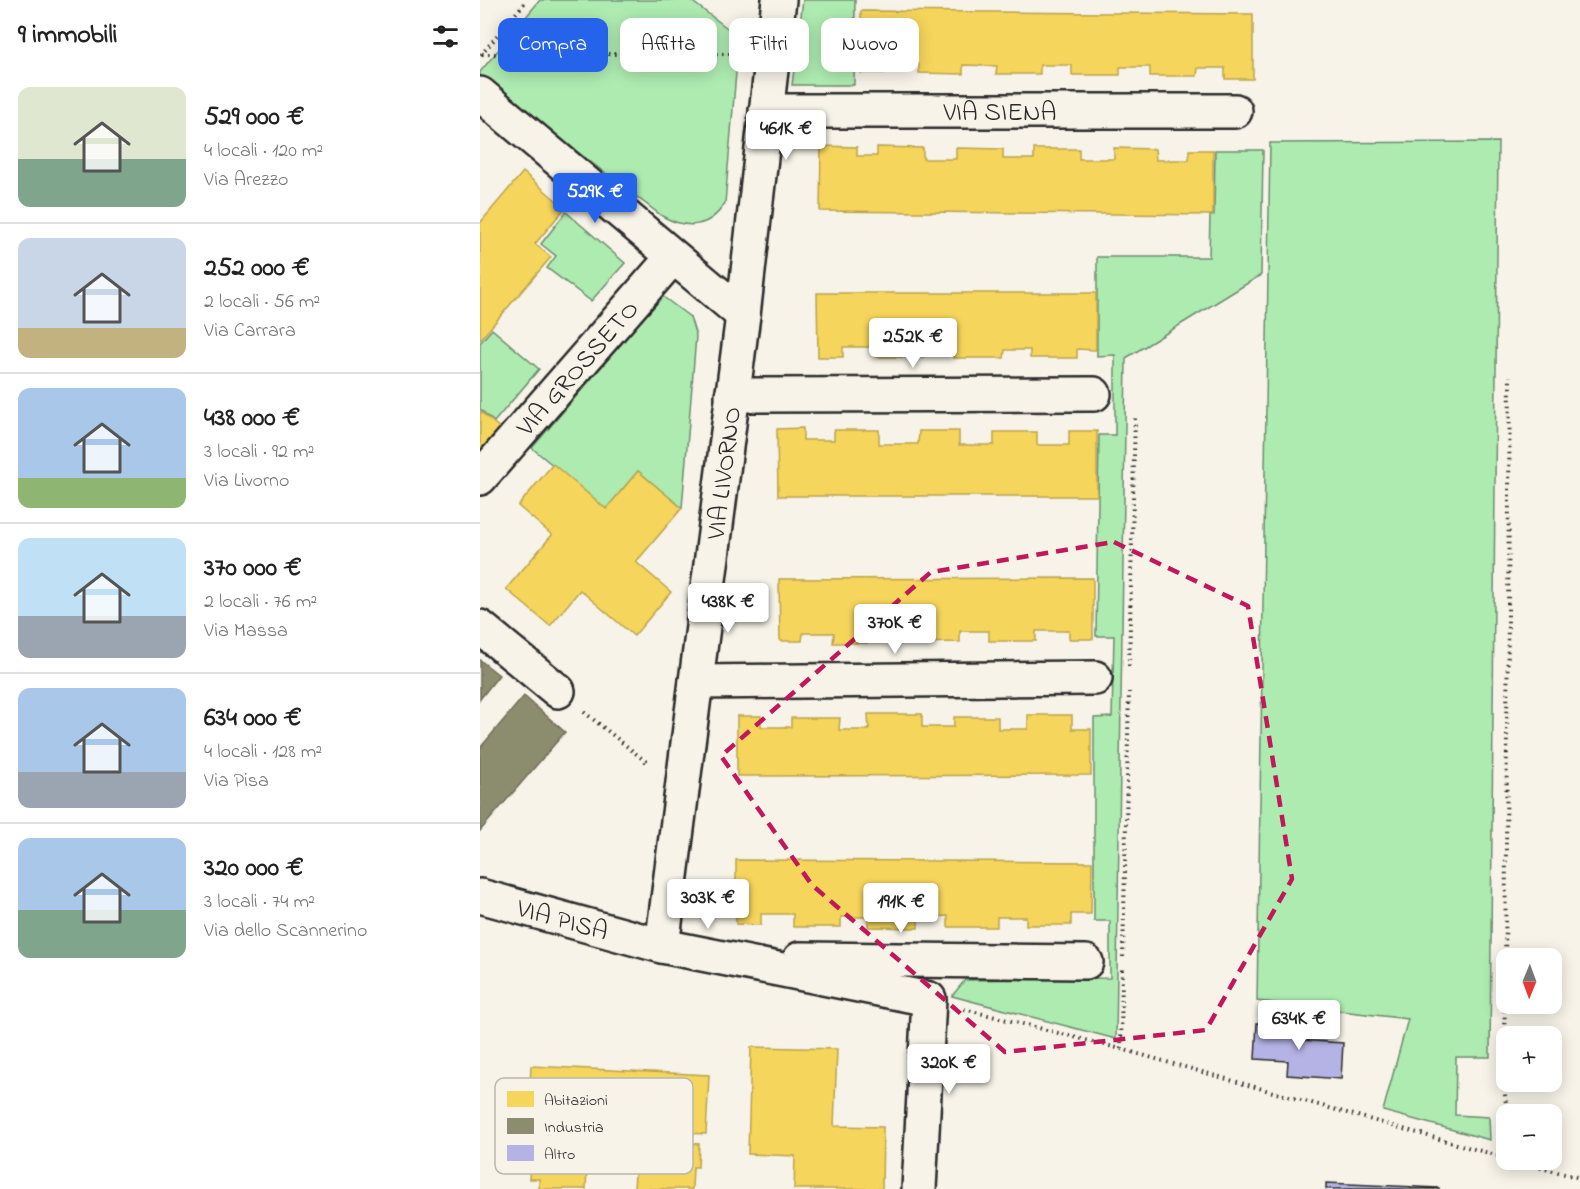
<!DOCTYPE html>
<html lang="it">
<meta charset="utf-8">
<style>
:root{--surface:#fff;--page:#f6f6f6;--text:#222;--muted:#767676;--line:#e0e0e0;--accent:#2563eb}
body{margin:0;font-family:"Indie Flower",sans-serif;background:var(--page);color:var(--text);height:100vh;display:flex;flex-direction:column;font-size:22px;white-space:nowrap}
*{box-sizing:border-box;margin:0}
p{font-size:20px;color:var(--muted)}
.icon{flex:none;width:33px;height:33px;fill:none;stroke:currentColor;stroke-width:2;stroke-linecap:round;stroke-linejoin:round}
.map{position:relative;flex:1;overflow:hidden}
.side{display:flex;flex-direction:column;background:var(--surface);width:480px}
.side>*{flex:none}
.guide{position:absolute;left:18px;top:18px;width:570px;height:54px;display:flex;gap:12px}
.needle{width:39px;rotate:181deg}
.tools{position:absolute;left:1016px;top:948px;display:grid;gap:12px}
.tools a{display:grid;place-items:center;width:66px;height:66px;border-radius:12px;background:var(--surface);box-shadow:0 3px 15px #0003;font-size:30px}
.price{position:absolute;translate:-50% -51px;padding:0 14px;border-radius:6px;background:#fff;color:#222;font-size:20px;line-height:39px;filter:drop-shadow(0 2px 3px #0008)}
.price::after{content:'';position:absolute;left:50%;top:36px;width:18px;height:14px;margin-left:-9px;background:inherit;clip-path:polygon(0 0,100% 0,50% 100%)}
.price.on{background:var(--accent);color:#fff}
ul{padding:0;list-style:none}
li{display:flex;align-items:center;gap:18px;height:150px;padding:0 18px}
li+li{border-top:2px solid var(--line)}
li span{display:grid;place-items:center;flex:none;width:168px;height:120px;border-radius:12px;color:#555}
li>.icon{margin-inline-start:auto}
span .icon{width:72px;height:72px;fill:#fffc;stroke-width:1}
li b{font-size:26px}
h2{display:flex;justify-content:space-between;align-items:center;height:72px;padding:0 18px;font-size:26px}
.chip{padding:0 21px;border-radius:12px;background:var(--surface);box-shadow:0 3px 15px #0003;font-size:21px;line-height:54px}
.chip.on{background:var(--accent);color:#fff}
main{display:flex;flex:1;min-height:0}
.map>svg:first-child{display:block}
</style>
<main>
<section class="side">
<h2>9 immobili<svg class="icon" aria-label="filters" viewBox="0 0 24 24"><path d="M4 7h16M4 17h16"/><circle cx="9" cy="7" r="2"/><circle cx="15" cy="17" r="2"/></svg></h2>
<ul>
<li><span style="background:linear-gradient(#dfe7d0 60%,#7fa58c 0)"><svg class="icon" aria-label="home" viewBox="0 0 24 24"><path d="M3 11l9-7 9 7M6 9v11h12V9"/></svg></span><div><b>529 000 €</b><p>4 locali · 120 m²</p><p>Via Arezzo</p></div></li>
<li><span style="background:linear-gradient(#c9d6e8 75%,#c2b280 0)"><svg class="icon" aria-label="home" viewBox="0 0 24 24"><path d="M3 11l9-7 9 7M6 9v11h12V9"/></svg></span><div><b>252 000 €</b><p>2 locali · 56 m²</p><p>Via Carrara</p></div></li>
<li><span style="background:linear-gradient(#a9c7e8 75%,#8fb573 0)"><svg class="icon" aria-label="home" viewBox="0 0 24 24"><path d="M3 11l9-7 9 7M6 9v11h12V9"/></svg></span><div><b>438 000 €</b><p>3 locali · 92 m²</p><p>Via Livorno</p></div></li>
<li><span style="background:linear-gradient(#bfe0f5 65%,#9aa5b1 0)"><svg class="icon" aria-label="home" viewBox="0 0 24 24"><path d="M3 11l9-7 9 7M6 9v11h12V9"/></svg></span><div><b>370 000 €</b><p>2 locali · 76 m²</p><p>Via Massa</p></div></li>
<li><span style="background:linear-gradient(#a9c7e8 70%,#9aa5b1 0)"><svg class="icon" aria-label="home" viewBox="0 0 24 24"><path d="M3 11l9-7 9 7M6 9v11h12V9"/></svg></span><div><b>634 000 €</b><p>4 locali · 128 m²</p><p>Via Pisa</p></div></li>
<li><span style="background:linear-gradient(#a9c7e8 60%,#7fa58c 0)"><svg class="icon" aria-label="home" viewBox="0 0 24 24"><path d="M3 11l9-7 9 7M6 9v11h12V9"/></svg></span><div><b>320 000 €</b><p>3 locali · 74 m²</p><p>Via dello Scannerino</p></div></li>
</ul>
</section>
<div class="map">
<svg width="1100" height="1189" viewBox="0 0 1100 1189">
<rect width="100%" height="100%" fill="#f7f3e8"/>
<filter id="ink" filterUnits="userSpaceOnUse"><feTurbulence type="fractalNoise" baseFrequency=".0167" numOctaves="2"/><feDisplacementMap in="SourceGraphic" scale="12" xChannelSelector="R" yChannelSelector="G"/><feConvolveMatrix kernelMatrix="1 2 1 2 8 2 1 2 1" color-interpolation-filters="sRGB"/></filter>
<g filter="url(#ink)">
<g fill="#aeebb1" stroke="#6c8b6e" stroke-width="1.5">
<path d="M60,0H210L259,37L245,203C230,228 207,230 182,216L0,78V72Z"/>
<path d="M323,0H375L374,85H312Z"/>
<path d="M1018,142L1010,1057H976L975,1115L1009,1117L1010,1140L903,1111L928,1019L777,1001L790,143Z"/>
<path d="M735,150H783L781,275L646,358L636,1039L472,996L485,980L630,978V921H614V718L632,717L634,636H616L619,435H635V355L617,356V257H729L730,216L734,215Z"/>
<path d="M86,212L145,263L111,301L67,268L76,256L61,244Z"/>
<path d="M182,296L210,317L216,336L202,508L158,471L126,509L52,448Z"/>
<path d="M12,329L59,369L14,422L0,409V343Z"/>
</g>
<g fill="#f6d55c" stroke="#b9a24d" stroke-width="1.5">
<path d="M381,11L773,14V79H745V68H718L717,76H670V67H640V75H592V65H560V74H516L517,66L483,65V74L439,73V64L405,63V73H381Z"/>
<path d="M341,146L377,147V156H397V147L443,148V159H476V148L523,149V159H554V149H599V159H634V148L675,149L676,160H709V150H733V215L340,211Z"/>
<path d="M43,172L85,208L55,244L71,257L0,340V223Z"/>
<path d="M337,293H616V350L597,349V358H550V350H525L524,358H473V348H443V357H396L397,347H363V357H338Z"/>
<path d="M0,411L21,429L0,454Z"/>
<path d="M323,428V440H354V430H399V444H438L439,431H479V445H514V432H557V445H589V431H617V496H298L297,429Z"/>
<path d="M73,464L126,509L158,471L202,508L156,562L191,592L154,636L100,590L70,626L26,589L72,535L38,506Z"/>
<path d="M613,578V639H589V631H556V641H509V631H480V642L432,643V634H404V643H353L354,633H323L322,641H300L299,579Z"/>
<path d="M388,714H442V727H474V717H518V729H548V715H592V729H611V775L257,776V716H281V727H311V718H360L359,730H389Z"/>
<path d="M256,860L612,862L611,914H591V925H546V917H517V927H468V916L438,917V928L388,927V917H361V927H313V914H281V925L256,924Z"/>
<path d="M271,1047L357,1049L354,1126L403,1127L402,1189H314L315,1156L268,1154Z"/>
<path d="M51,1066L229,1075L226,1134L206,1133V1143L219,1144L218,1167H213L212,1189H154L157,1144H150L151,1132L118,1131V1142H108L106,1189H59V1179H49L51,1132L66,1133V1124L48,1123Z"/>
</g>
<g fill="#8c8c6e" stroke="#6f6f5a" stroke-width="1.5">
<path d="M0,660L19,675L0,699Z"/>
<path d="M44,696L85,732L0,831V748Z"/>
</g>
<g fill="#b5b3e5" stroke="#2b2b2b" stroke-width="1.5">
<path d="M777,1023L822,1025L821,1040L863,1043L861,1079L807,1075L808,1061L775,1059Z"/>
<path d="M846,1183L959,1188V1189H846Z"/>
</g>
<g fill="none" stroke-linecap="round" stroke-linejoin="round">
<g stroke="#2b2b2b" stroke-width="38">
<g id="minor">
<path d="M0,94L263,315"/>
<path id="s1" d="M286,111H755"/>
<path d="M252,395L614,394"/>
<path id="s2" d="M0,478L193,257"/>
<path d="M0,627L78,691"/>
<path d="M216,682L615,678"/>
<path id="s3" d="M0,896L182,946L449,999L439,1189"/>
<path id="s4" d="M182,946L263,315L299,0"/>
<path d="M320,959L606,962"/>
</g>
</g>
<g stroke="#2b2b2b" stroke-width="4" stroke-dasharray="1.5 4.5" stroke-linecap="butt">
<path d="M2,54H256"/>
<path d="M1,55L47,0"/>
<path d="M649,666L655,415"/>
<path d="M104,712L169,764"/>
<path d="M643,957L649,692"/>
<path d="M484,1009L641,1049L1026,1158"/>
<path d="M641,1049L642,968"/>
<path d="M1027,1114L1024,1086L1030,376"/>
<path d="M1031,1160L1100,1178"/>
</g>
<use href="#minor" stroke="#f7f3e8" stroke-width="33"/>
</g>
</g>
<path fill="none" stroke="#c2185b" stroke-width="4.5" stroke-dasharray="12 8" stroke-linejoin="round" d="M634,542L768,606L812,879L726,1030L525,1052L332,885L241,756L451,572Z"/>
<g text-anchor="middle" stroke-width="6" stroke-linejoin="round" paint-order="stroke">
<g font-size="26" fill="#2b2b2b" stroke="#f7f3e8">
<text dy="9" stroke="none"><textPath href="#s1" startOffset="234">VIA SIENA</textPath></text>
<text dy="9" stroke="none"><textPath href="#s2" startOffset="147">VIA GROSSETO</textPath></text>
<text dy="9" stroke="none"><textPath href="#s4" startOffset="477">VIA LIVORNO</textPath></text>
<text dy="9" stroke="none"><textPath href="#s3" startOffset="86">VIA PISA</textPath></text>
</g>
</g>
<rect x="15" y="1078" width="198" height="96" rx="9" fill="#f7f3e8" stroke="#bab7af" stroke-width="1.5"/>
<rect x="27" y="1091" width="27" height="16" fill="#f6d55c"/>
<rect x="27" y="1118" width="27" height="16" fill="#8c8c6e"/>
<rect x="27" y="1145" width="27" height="16" fill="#b5b3e5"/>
<g font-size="16" fill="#2b2b2b">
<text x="64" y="1105">Abitazioni</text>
<text x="64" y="1132">Industria</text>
<text x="64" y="1159">Altro</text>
</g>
</svg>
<div class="tools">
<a><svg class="needle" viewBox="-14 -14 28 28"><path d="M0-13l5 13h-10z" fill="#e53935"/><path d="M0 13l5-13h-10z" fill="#767676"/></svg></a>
<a>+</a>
<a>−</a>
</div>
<b class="price" style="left:306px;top:161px">461K €</b>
<b class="price on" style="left:115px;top:224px">529K €</b>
<b class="price" style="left:433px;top:369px">252K €</b>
<b class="price" style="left:248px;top:634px">438K €</b>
<b class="price" style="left:415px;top:655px">370K €</b>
<b class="price" style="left:228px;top:930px">303K €</b>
<b class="price" style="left:421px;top:934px">191K €</b>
<b class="price" style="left:819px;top:1051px">634K €</b>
<b class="price" style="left:469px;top:1095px">320K €</b>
<div class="guide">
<a class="chip on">Compra</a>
<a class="chip">Affitta</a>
<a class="chip">Filtri</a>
<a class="chip">Nuovo</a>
</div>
</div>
</main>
